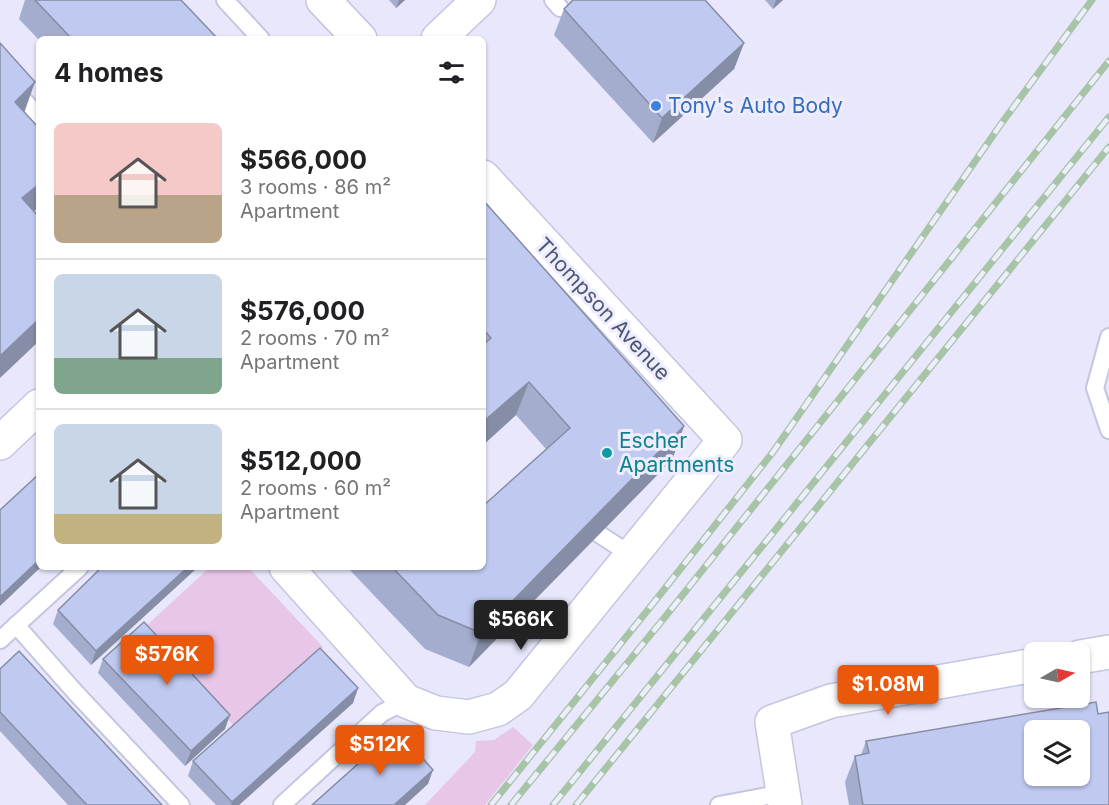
<!DOCTYPE html>
<meta charset="utf-8">
<style>
:root{--surface:#fff;--page:#f6f6f6;--text:#202124;--muted:#757577;--line:#e0e0e0;--accent:#ea580c}
body{margin:0;font-family:Inter,sans-serif;background:var(--page);color:var(--text);height:100vh;display:flex;flex-direction:column;font-size:22px;white-space:nowrap}
*{box-sizing:border-box;margin:0}
p{font-size:20px;color:var(--muted)}
.icon{flex:none;width:33px;height:33px;fill:none;stroke:currentColor;stroke-width:2;stroke-linecap:round;stroke-linejoin:round}
.map{position:relative;flex:1;overflow:hidden}
.sheet{position:absolute;left:36px;top:36px;width:450px;height:534px;display:flex;flex-direction:column;background:var(--surface);border-radius:9px;box-shadow:0 2px 4px #0004}
.sheet>*{flex:none}
.needle{width:39px;rotate:81deg}
.buttons{position:absolute;left:1024px;top:642px;display:grid;gap:12px}
.buttons a{display:grid;place-items:center;width:66px;height:66px;border-radius:9px;background:var(--surface);box-shadow:0 2px 4px #0004;font-size:30px}
.price{position:absolute;translate:-50% -51px;padding:0 14px;border-radius:6px;background:var(--accent);color:#fff;font-size:20px;line-height:39px;filter:drop-shadow(0 2px 3px #0008)}
.price::after{content:'';position:absolute;left:50%;top:36px;width:18px;height:14px;margin-left:-9px;background:inherit;clip-path:polygon(0 0,100% 0,50% 100%)}
.price.selected{background:#222;color:#fff}
ul{padding:0;list-style:none}
li{display:flex;align-items:center;gap:18px;height:150px;padding:0 18px}
li+li{border-top:2px solid var(--line)}
li span{display:grid;place-items:center;flex:none;width:168px;height:120px;border-radius:9px;color:#555}
li>.icon{margin-inline-start:auto}
span .icon{width:72px;height:72px;fill:#fffc;stroke-width:1}
li b{font-size:26px}
h2{display:flex;justify-content:space-between;align-items:center;height:72px;padding:0 18px;font-size:26px}
.map>svg:first-child{display:block}
</style>
<div class="map">
<svg width="1109" height="805" viewBox="0 0 1109 805">
<rect width="100%" height="100%" fill="#e8e7fb"/>
<g fill="#e8c6e8">
<path d="M210,567H248L323,647L235,727L144,628Z"/>
<path d="M513,727L533,745L485,805H425L475,752L476,741L494,740Z"/>
</g>
<g fill="none" stroke-linecap="round" stroke-linejoin="round">
<g stroke="#c3c6df" stroke-width="20">
<g id="service">
<path d="M225,0L261,39"/>
<path d="M553,0L560,8"/>
<path d="M0,74L39,117"/>
<path d="M1109,337L1095,388L1109,430"/>
<path d="M599,534L631,555"/>
<path d="M16,625L75,692L181,805"/>
<path d="M0,640L80,567"/>
<path d="M282,805L382,713L406,701"/>
<path d="M719,805L783,793"/>
</g>
</g>
<g stroke="#c3c6df" stroke-width="36">
<g id="minor">
<path d="M323,0L360,39"/>
<path d="M286,567L406,701L436,713L469,717L498,709L518,695L725,440L483,177"/>
<path d="M1080,657L1109,652"/>
<path d="M785,805L772,722L831,701L1035,665"/>
</g>
</g>
<g stroke="#c3c6df" stroke-width="36">
<g id="tertiary">
<path d="M438,39L479,0"/>
<path d="M0,443L39,406"/>
</g>
</g>
<use href="#service" stroke="#fff" stroke-width="16"/>
<use href="#minor" stroke="#fff" stroke-width="33"/>
<use href="#tertiary" stroke="#fff" stroke-width="33"/>
<g stroke="#a7c4a6" stroke-width="7">
<g id="rail">
<path d="M491,805L651,606L773,452L1001,124L1092,0"/>
<path d="M511,805L665,617L1109,61"/>
<path d="M553,805L1109,117"/>
<path d="M576,805L1109,147"/>
</g>
</g>
<use href="#rail" stroke="#eeedfe" stroke-width="4.5" stroke-dasharray="14" stroke-linecap="butt"/>
</g>
<g fill="#a5adce">
<path d="M25,0H181L218,39H39V40L19,19Z"/>
<path d="M389,0H405L396,8Z"/>
<path d="M765,0H783L773,9Z"/>
<path d="M564,9L744,43L734,69L653,143L554,35Z"/>
<path d="M483,200L684,426L672,460L469,667L425,649L347,567H483L546,449L516,415L483,445Z"/>
<path d="M102,567H198L91,665L53,624L58,610Z"/>
<path d="M103,659L225,729L185,766L98,673Z"/>
<path d="M0,669L162,805H68L0,731Z"/>
<path d="M358,688L353,703L239,805H216L188,776L193,761Z"/>
<path d="M866,741L1109,805H849L845,782L855,756L861,755Z"/>
</g>
<g fill="#868da7">
<path d="M399,0H405L396,8Z"/>
<path d="M776,0H783L773,9Z"/>
<path d="M744,43L734,69L653,143L662,118Z"/>
<path d="M35,82L23,116L15,102Z"/>
<path d="M39,184V207L10,232L22,198Z"/>
<path d="M39,319V341L0,378V356Z"/>
<path d="M529,382L516,415L483,445V422Z"/>
<path d="M684,426L672,460L469,667L481,633Z"/>
<path d="M39,560V567H41L0,606V597Z"/>
<path d="M188,567H198L91,665L96,651Z"/>
<path d="M358,688L353,703L239,805H231L232,802Z"/>
<path d="M230,715L225,729L185,766L191,751Z"/>
<path d="M433,770L428,784L405,805H394Z"/>
</g>
<g fill="#c0c9ef" stroke="#868da7" stroke-width="1.5" fill-rule="evenodd">
<path d="M35,0H181L218,39H72Z"/>
<path d="M573,0H705L744,43L662,118L564,9Z"/>
<path d="M0,43L35,82L15,102L39,128V184L22,198L39,217V319L0,356Z"/>
<path d="M483,200L684,426L481,633L438,615L392,567H483V506L570,428L529,382L483,422V345L491,338L483,329Z"/>
<path d="M39,474V560L0,597V510Z"/>
<path d="M102,567H188L96,651L58,610Z"/>
<path d="M144,622L230,715L191,751L103,659Z"/>
<path d="M320,648L358,688L232,802L193,761Z"/>
<path d="M19,651L162,805H87L0,712V669Z"/>
<path d="M1096,702L1098,714L1109,712V805H863L855,756L869,753L866,741ZM1035,730H1080V776H1035Z"/>
<path d="M397,729L433,770L394,805H312Z"/>
</g>
<circle fill="#3f7fe0" stroke="#eeedfe" stroke-width="2" cx="656" cy="106" r="6"/>
<circle fill="#0f9aa8" stroke="#eeedfe" stroke-width="2" cx="607" cy="453" r="6"/>
<g text-anchor="middle" stroke-width="6" stroke-linejoin="round" paint-order="stroke">
<g font-size="21" fill="#366cbe" stroke="#eeedfe" text-anchor="start">
<text x="668" y="113">Tony's Auto Body</text>
</g>
<g font-size="21" fill="#4d5673" stroke="#eeedfe">
<text transform="translate(603 309) rotate(47)" y="7">Thompson Avenue</text>
</g>
<g font-size="21" fill="#0d838f" stroke="#eeedfe" text-anchor="start">
<text x="619" y="448">Escher<tspan x="619" dy="24">Apartments</tspan></text>
</g>
</g>
</svg>
<div class="buttons">
<a><svg class="needle" viewBox="-14 -14 28 28"><path d="M0-13l5 13h-10z" fill="#e53935"/><path d="M0 13l5-13h-10z" fill="#757577"/></svg></a>
<a><svg class="icon" aria-label="layers" viewBox="0 0 24 24"><path d="M12 4l9 5-9 5-9-5zM3 14l9 5 9-5"/></svg></a>
</div>
<b class="price selected" style="left:521px;top:651px">$566K</b>
<b class="price" style="left:167px;top:686px">$576K</b>
<b class="price" style="left:888px;top:716px">$1.08M</b>
<b class="price" style="left:380px;top:776px">$512K</b>
<section class="sheet">
<h2>4 homes<svg class="icon" aria-label="filters" viewBox="0 0 24 24"><path d="M4 7h16M4 17h16"/><circle cx="9" cy="7" r="2"/><circle cx="15" cy="17" r="2"/></svg></h2>
<ul>
<li><span style="background:linear-gradient(#f6c9c9 60%,#b9a48a 0)"><svg class="icon" aria-label="home" viewBox="0 0 24 24"><path d="M3 11l9-7 9 7M6 9v11h12V9"/></svg></span><div><b>$566,000</b><p>3 rooms · 86 m²</p><p>Apartment</p></div></li>
<li><span style="background:linear-gradient(#c9d6e8 70%,#7fa58c 0)"><svg class="icon" aria-label="home" viewBox="0 0 24 24"><path d="M3 11l9-7 9 7M6 9v11h12V9"/></svg></span><div><b>$576,000</b><p>2 rooms · 70 m²</p><p>Apartment</p></div></li>
<li><span style="background:linear-gradient(#c9d6e8 75%,#c2b280 0)"><svg class="icon" aria-label="home" viewBox="0 0 24 24"><path d="M3 11l9-7 9 7M6 9v11h12V9"/></svg></span><div><b>$512,000</b><p>2 rooms · 60 m²</p><p>Apartment</p></div></li>
</ul>
</section>
</div>
